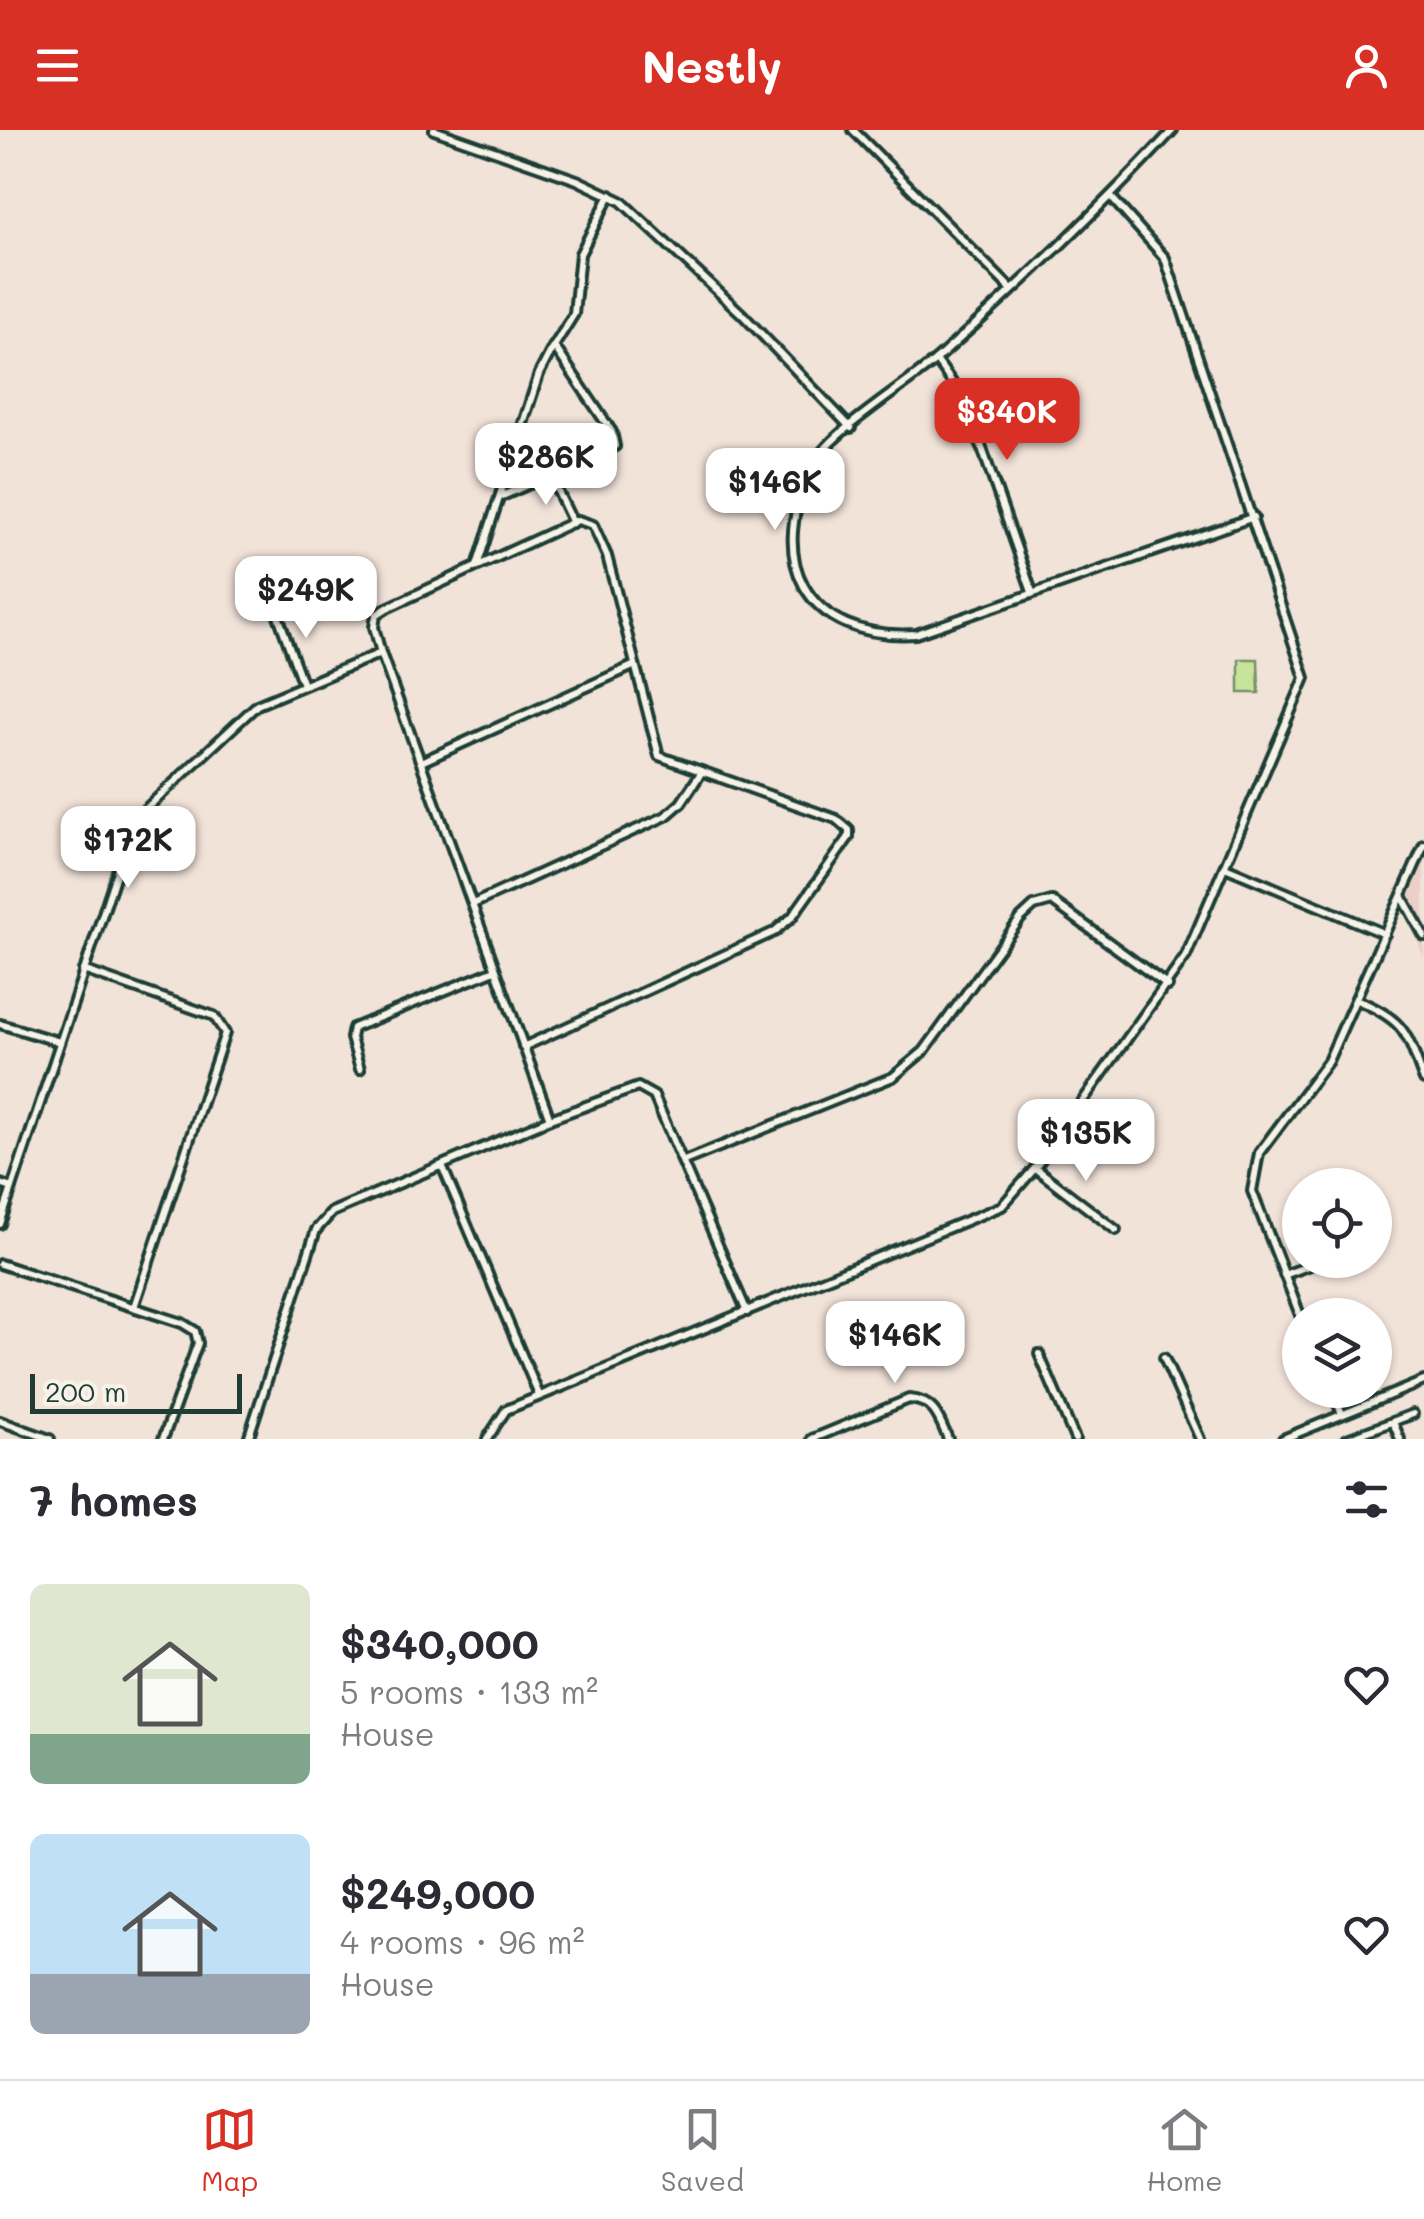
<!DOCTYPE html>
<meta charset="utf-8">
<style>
:root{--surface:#fff;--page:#f7f7f7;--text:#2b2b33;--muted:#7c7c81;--line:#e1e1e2;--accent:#d93025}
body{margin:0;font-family:Mali,sans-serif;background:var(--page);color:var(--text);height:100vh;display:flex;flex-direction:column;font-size:38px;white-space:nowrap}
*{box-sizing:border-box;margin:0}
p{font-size:32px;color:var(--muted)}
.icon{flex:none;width:55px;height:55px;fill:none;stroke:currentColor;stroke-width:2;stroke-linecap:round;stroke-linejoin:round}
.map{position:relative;height:1309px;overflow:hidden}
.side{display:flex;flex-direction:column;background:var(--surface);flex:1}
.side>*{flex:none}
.buttons{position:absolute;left:1282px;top:1038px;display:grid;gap:20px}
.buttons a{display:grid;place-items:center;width:110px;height:110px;border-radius:50%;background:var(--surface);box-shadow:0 2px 8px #0004;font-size:50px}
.scale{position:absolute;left:30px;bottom:25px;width:212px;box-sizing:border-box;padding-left:10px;border:5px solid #1f3d34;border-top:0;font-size:28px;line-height:35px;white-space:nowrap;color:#1f3d34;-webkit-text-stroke:8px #f7f3e8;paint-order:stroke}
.price{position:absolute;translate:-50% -85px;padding:0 22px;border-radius:20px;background:#fff;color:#222;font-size:32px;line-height:65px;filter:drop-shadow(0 2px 5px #0008)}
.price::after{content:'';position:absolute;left:50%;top:60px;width:30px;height:22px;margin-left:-15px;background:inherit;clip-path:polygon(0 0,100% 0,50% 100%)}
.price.selected{background:var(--accent);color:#fff}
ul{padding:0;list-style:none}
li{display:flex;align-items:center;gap:30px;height:250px;padding:0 30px}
li span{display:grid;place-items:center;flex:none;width:280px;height:200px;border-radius:15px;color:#555}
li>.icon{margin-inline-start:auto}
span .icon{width:120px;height:120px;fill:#fffc;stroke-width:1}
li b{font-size:42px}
h2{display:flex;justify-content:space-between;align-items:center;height:120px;padding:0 30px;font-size:42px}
header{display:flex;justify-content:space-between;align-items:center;height:130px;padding:0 30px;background:var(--accent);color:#fff;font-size:45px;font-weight:800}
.menu{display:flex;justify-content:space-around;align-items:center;height:140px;border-top:2px solid var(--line);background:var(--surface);font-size:28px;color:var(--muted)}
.menu a{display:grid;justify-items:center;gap:5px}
.menu .selected{color:var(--accent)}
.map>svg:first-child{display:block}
</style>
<header><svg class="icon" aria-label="menu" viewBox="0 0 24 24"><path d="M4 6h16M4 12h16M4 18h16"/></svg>Nestly<svg class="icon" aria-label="person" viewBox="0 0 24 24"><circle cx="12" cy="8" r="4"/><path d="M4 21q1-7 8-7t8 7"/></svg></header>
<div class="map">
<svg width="1424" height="1309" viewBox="0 0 1424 1309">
<rect width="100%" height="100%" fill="#f2e3d9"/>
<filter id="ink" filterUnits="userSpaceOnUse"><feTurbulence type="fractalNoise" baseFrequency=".01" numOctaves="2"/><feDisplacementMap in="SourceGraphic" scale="20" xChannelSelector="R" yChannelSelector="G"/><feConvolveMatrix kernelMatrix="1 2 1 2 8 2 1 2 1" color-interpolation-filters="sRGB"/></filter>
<g filter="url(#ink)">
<path fill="#ecd0c7" d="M1424,735V828L1403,776Z"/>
<path fill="#c8e49b" stroke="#749068" stroke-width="2.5" d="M1239,529H1258L1259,563H1239Z"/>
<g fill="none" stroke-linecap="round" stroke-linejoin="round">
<g stroke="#1f3d34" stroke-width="14">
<g id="street">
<path d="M434,0L577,50L621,71L742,184L851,298"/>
<path d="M853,0L1011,159"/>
<path d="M1173,0C1099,80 1019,156 937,229C907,255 832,301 815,332C763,427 804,511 916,504L1254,387"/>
<path d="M936,230L966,272L1032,462"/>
<path d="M551,347L573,393"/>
<path d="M500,367L615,316L612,302L554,216L574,184L580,124L610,65"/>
<path d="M477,436L539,244L553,217"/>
<path d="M276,480L303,555"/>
<path d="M421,632L633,536"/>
<path d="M1225,737L1385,804"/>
<path d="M1402,766L1424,806"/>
<path d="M473,774L666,686L681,673L701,643"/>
<path d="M83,840L214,886L225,903L134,1177"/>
<path d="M1357,870C1406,891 1406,902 1424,950"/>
<path d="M0,894L60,912"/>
<path d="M523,917L774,802L792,787L849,707V700L836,689L659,626L607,426L593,395L578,390L387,478L376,485L374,497L381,523L550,989"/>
<path d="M360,939L351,908L353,898L495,840"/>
<path d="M684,1031L893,947L924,921L1021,788L1034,776L1052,771L1168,856"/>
<path d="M443,1038L539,1265"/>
<path d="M1035,1038L1116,1100"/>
<path d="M0,1054L12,1058"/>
<path d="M0,1094L134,690L257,575L381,523"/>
<path d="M0,1134L182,1193L195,1201L198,1213L163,1309"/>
<path d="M1284,1145L1324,1130"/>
<path d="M1300,1185L1252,1061L1259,1023L1328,931L1424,715"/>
<path d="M1039,1224L1075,1309"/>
<path d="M1164,1228L1200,1309"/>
<path d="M1332,1260L1342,1284"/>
<path d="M0,1291L50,1309"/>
<path d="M1393,1292L1400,1309"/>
<path d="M248,1309L316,1100L332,1082L550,989L638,957L654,966L747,1182"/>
<path d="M487,1309L506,1280L1002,1076L1035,1038L1186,826L1305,548L1165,128L1111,67"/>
<path d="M812,1309L909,1269C935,1271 939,1288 948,1309"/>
<path d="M1283,1309L1424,1251"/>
<path d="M1347,1309L1413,1284"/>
</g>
</g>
<use href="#street" stroke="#f7f3e8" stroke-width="6"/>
</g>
</g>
</svg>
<div class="buttons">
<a><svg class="icon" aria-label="locate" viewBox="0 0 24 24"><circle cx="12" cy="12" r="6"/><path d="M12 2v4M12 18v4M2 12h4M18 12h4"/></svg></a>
<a><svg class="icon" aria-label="layers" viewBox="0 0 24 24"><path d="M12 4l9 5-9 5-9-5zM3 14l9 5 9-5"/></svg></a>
</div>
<div class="scale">200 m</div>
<b class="price selected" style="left:1007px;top:333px">$340K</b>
<b class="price" style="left:546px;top:378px">$286K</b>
<b class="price" style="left:775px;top:403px">$146K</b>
<b class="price" style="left:306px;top:511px">$249K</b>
<b class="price" style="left:128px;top:761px">$172K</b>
<b class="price" style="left:1086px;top:1054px">$135K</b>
<b class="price" style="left:895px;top:1256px">$146K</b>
</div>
<section class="side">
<h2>7 homes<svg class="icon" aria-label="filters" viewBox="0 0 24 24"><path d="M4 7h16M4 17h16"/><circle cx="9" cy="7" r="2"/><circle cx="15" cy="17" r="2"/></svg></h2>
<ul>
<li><span style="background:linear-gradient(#dfe7d0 75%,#7fa58c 0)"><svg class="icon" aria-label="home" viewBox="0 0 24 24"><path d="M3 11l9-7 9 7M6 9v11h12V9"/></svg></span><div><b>$340,000</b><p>5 rooms · 133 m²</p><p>House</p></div><svg class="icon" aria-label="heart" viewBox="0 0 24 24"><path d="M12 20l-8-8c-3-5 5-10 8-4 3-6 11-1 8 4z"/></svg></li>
<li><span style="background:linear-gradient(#bfe0f5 70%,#9aa5b1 0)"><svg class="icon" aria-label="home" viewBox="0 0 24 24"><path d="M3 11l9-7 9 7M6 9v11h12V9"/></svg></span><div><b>$249,000</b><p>4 rooms · 96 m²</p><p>House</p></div><svg class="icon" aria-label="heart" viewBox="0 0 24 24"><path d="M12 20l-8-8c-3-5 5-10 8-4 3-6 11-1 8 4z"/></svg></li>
</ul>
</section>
<nav class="menu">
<a class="selected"><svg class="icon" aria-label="map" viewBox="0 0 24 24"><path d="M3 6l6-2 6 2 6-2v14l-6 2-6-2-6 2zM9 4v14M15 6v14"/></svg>Map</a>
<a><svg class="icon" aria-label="saved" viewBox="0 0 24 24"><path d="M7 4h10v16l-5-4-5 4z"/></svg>Saved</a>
<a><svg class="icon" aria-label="home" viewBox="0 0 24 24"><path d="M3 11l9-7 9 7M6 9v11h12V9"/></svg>Home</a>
</nav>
